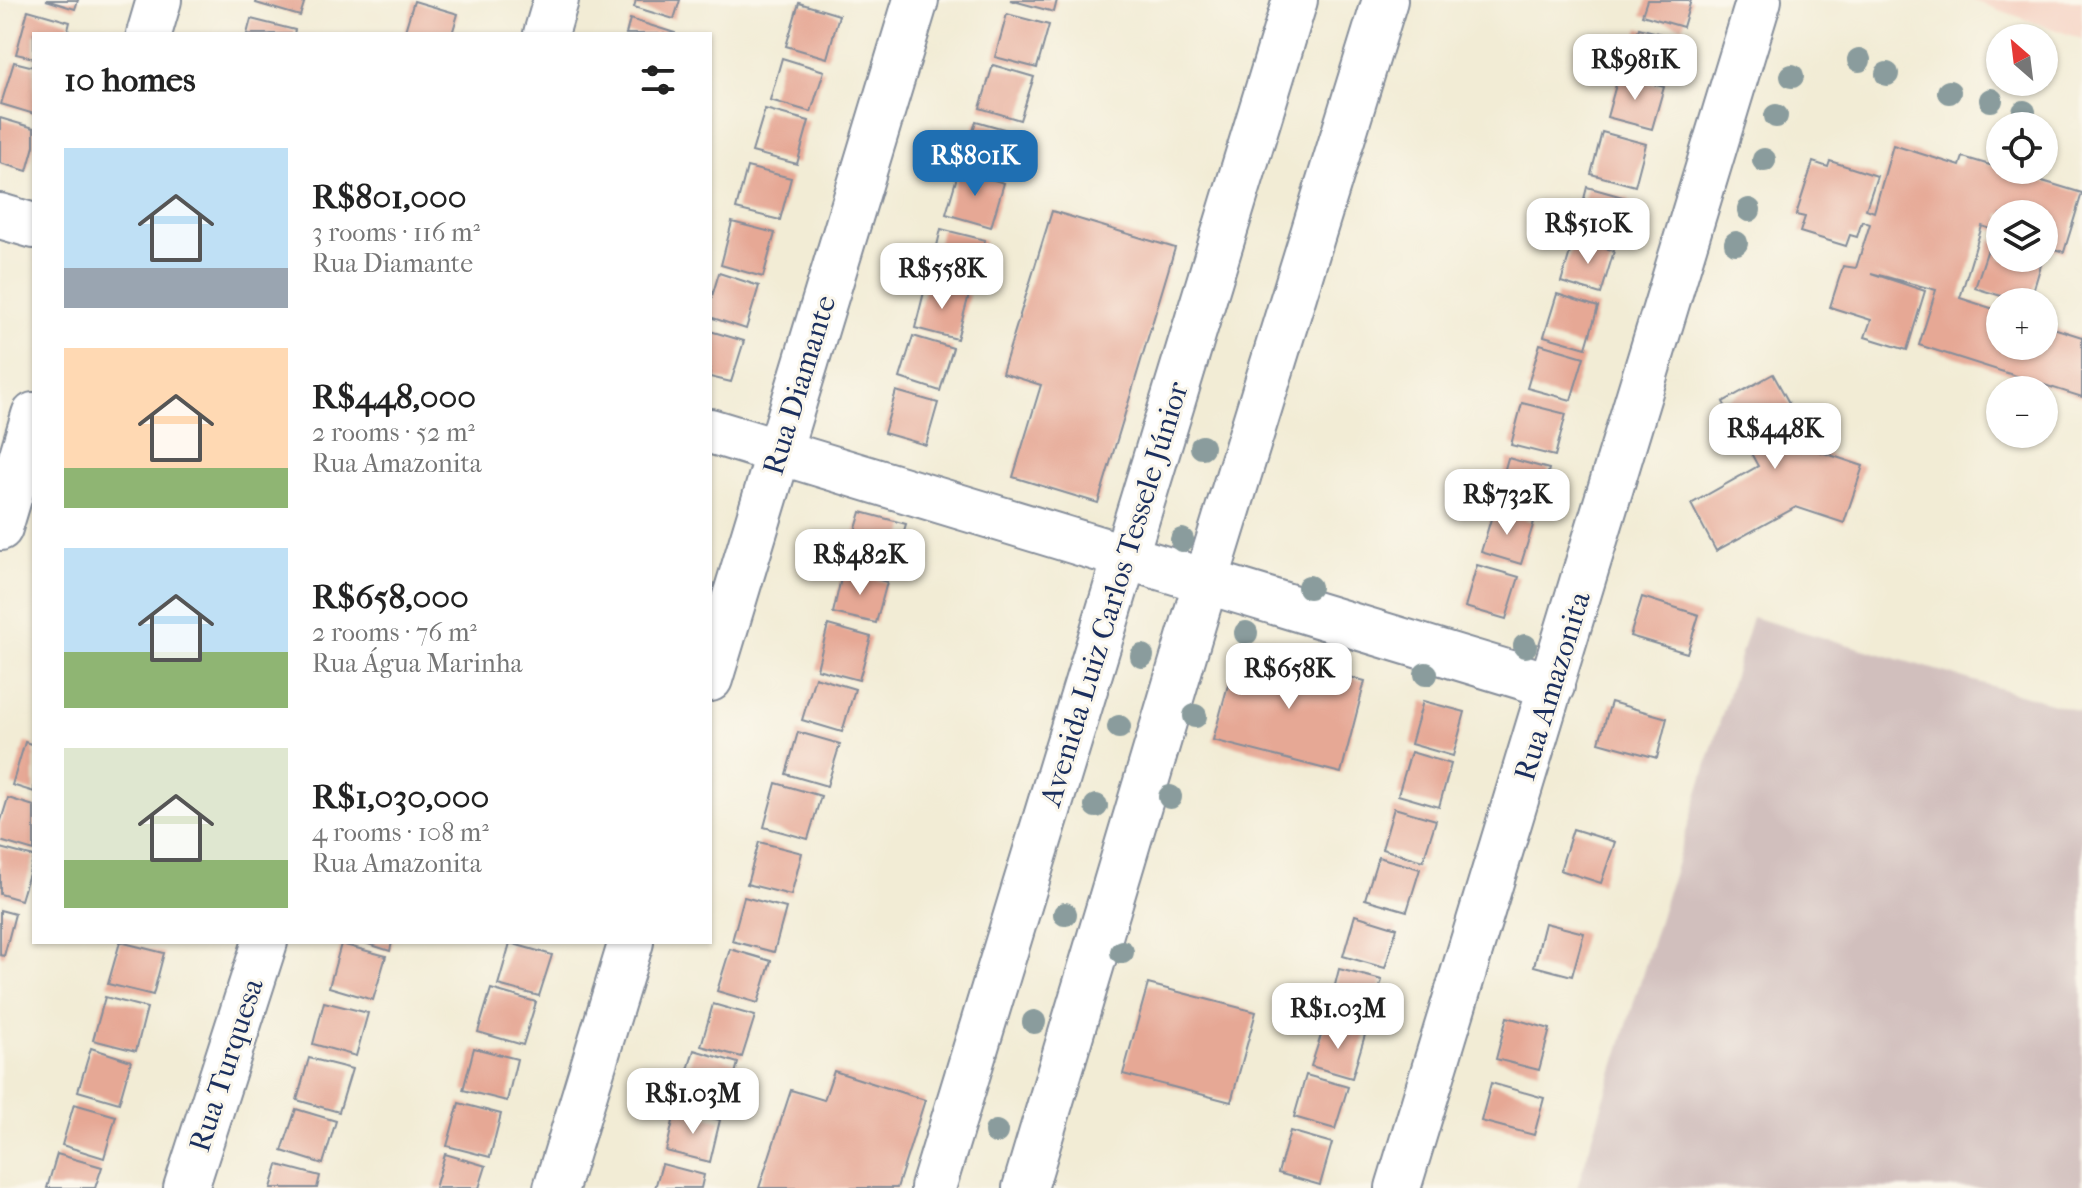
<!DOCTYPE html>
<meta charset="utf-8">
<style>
:root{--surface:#fff;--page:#f2f2f2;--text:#222;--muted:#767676;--accent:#1f6fb2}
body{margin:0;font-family:"IM FELL French Canon",serif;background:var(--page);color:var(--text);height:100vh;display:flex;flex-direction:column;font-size:30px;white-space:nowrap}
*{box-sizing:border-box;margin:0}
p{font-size:26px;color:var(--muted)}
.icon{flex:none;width:44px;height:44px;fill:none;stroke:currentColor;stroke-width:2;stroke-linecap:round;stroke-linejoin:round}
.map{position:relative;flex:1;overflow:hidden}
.drawer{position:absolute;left:32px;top:32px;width:680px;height:912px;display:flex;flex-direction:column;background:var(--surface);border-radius:0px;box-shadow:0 2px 6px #0004}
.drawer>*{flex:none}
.needle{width:52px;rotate:332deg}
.fabs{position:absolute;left:1986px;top:24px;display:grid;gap:16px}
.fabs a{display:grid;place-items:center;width:72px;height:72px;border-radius:50%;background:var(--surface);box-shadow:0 2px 6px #0004;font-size:40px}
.price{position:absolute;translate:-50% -68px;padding:0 18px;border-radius:16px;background:#fff;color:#222;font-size:26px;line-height:52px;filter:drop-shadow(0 2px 4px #0008)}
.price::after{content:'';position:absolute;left:50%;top:48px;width:24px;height:18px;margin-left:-12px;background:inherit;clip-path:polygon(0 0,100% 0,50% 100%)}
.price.active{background:var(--accent);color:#fff}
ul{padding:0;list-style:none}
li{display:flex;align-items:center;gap:24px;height:200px;padding:0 32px}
li span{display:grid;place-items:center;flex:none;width:224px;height:160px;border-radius:0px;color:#555}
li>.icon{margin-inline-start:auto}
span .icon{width:96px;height:96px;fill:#fffc;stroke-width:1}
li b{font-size:34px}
h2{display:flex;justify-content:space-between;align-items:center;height:96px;padding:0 32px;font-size:34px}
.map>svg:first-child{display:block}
</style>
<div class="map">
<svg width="2082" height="1188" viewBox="0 0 2082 1188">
<rect width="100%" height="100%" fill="#fbf7ec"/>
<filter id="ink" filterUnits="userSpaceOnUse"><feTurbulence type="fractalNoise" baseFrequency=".0125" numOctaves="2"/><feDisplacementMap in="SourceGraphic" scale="16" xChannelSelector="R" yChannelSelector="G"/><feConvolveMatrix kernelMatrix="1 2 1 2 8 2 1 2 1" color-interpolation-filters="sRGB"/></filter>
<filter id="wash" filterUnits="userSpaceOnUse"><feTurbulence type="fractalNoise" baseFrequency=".006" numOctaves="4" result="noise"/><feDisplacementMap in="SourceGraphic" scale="32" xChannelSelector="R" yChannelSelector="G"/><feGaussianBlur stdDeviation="1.8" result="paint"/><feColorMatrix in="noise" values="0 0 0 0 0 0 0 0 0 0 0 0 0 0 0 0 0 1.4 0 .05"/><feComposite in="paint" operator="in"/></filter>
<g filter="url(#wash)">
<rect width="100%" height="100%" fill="#f2ecd5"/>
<path fill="#f5d2c2" d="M1971,0H2082V39Z"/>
<path fill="#d1bfbd" d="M1752,617L2082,712V1188H1577Z"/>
<g id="blocks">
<g fill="#e6a895">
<path d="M46,0H78L75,9Z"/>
<path d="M257,0H305L300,16L256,3Z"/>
<path d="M636,0H680L674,19L634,7Z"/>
<path d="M1010,0H1057L1054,12Z"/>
<path d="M1647,0H1691L1683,27L1642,15Z"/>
<path d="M414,1L458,14L452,34H404Z"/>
<path d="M799,3L839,15L827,58L786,46Z"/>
<path d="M28,10L70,22L67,34H34V58L16,54Z"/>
<path d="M1007,14L1049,25L1037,68L995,57Z"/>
<path d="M251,19L295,30L294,34H247Z"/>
<path d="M630,19L675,33V34H626Z"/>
<path d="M1639,28L1680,39L1668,81L1626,69Z"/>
<path d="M782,58L824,71L811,112L770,100Z"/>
<path d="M14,62L34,67V114L1,104Z"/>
<path d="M993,65L1034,77L1020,120L980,108Z"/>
<path d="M1619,74L1664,87L1652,129L1607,117Z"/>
<path d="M765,109L809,121L797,164L752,152Z"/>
<path d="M0,118L34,128V146L27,171L0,163Z"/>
<path d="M976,121L1018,133L1005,175L964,162Z"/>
<path d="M1602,132L1646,144L1635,186L1591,174Z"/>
<path d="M1893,145L1960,166L1963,157L2000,168V170H2006L2082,193L2064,252L2044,246V214H2000V232L1982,226L1960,298L2000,311V346H2044V325L2082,337V397L1919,345L1936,290L1871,273L1925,291L1907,350L1865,337L1871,320L1830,307L1843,266L1856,268L1870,224L1862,221L1857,237L1850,235L1846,246L1800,232L1805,217L1796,215L1813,162L1828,167L1830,161L1877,176L1866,209L1874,212Z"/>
<path d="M747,167L791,178L780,220L736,209Z"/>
<path d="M959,170L1004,183L991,227L946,214Z"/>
<path d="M1587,187L1630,199L1618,242L1576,231Z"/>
<path d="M1052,211L1175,248L1098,503L1013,477L1041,385L1002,373Z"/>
<path d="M732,222L775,233L763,277L721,265Z"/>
<path d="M941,229L985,240L974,283L931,271Z"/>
<path d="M1574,239L1614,251L1601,294L1561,282Z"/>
<path d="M1991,240L2000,243V258H2043L2030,302H2021L1975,288Z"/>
<path d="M719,273L759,286L746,329L710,317V303Z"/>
<path d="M926,284L969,295L957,339L915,328Z"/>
<path d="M1557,294L1598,307L1586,348L1544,336Z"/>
<path d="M710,331L744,341L731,382L710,377Z"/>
<path d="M913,336L953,348L940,391L900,378Z"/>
<path d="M1540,344L1584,357L1571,400L1527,388Z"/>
<path d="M1773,374L1815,450L1863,466L1844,523L1796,507L1716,551L1691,504L1758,466L1723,402Z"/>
<path d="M896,391L938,403L926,445L884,433Z"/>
<path d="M1522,403L1566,414L1555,456L1511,445Z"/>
<path d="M1508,458L1549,469L1538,513L1496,501Z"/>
<path d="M1494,509L1534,522L1521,564L1481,552Z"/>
<path d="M861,512L906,524L893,568L848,555Z"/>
<path d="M1477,565L1519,577L1506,619L1465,607Z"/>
<path d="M843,570L887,582L876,623L833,613Z"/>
<path d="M1642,597L1699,615L1687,653L1630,636Z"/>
<path d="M828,625L871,637L859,680L817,669Z"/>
<path d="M1238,648L1365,681L1341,773L1213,740Z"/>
<path d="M815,677L855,689L842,732L802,720Z"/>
<path d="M1423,701L1465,712L1453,756L1411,744Z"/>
<path d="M1611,702L1667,718L1657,758L1599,742Z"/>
<path d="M798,732L840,744L827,786L786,774Z"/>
<path d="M25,742L34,745V792L12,785Z"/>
<path d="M1411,752L1451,764L1439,807L1398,795Z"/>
<path d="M776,783L821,796L808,839L764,827Z"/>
<path d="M8,798L34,806V851L0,841V824Z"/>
<path d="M1394,808L1436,820L1423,861L1382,849Z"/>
<path d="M1573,829L1615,842L1601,883L1560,870Z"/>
<path d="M759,842L802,853L791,895L747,884Z"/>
<path d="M0,848L34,857L21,900L0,894Z"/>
<path d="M1378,857L1420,869L1407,911L1365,899Z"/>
<path d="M744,897L786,908L774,952L732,941Z"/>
<path d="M0,910L15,914L4,956L0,955Z"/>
<path d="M1355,915L1397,928L1385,968L1343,956Z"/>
<path d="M1545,923L1584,933L1572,976L1534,966Z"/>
<path d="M120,942L164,953L153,995L108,984Z"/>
<path d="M362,942H392L390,951Z"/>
<path d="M510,943L552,955L539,996L498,985Z"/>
<path d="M341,944L386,956L373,1000L329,987Z"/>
<path d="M730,949L771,961L758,1003L717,991Z"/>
<path d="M1339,969L1382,980L1370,1024L1328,1013Z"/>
<path d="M1148,984L1256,1012L1231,1102L1123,1074Z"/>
<path d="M491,989L536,1002L523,1045L478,1032Z"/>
<path d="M105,997L147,1008L136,1051L93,1040Z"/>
<path d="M324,1002L368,1013L356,1056L313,1044Z"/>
<path d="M713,1004L755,1016L742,1057L701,1046Z"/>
<path d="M1507,1017L1550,1029L1539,1070L1496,1059Z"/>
<path d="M1325,1023L1365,1035L1352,1078L1311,1066Z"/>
<path d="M91,1048L131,1061L119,1103L78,1091Z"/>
<path d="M474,1048L517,1059L507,1101L463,1090Z"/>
<path d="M694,1050L738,1063L726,1106L681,1093Z"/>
<path d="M309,1058L352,1069L339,1112L297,1100Z"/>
<path d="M834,1071L925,1100L897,1188H759L791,1090L824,1100Z"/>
<path d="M1306,1075L1348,1087L1335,1129L1294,1117Z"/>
<path d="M1491,1083L1544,1098L1534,1135L1481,1121Z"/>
<path d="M459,1103L501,1114L490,1157L447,1146Z"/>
<path d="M74,1104L116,1116L104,1158L62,1145Z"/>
<path d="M296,1109L336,1121L323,1164L282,1151Z"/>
<path d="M676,1109L720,1120L710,1162L666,1151Z"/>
<path d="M1290,1131L1332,1143L1320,1185L1278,1173Z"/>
<path d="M57,1154L102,1167L95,1188H47Z"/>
<path d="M445,1154L486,1166L479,1188H435Z"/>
<path d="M662,1164L704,1175L701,1188H655Z"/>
<path d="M278,1165L320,1176L317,1188H271Z"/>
</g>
</g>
</g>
<g filter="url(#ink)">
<use href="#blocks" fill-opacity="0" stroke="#868e9a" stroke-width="2"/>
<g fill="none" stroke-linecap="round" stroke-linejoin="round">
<g stroke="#868e9a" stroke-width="48">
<g id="minor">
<path d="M149,34L159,0"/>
<path d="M546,34L556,0"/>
<path d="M0,216L34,226"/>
<path d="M710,431L1552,686"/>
<path d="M0,528L34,415"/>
<path d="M710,679L916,0"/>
<path d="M186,1188L265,942"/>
<path d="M556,1188L631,942"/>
<path d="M933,1188L1295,0"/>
<path d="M1025,1188L1206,581L1385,0"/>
<path d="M1398,1188L1759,0"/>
</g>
</g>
<use href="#minor" stroke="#fff" stroke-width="44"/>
</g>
<g fill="#8a9c9d">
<circle cx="1859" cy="60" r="12"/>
<circle cx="1887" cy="74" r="12"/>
<circle cx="1792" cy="76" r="12"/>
<circle cx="1949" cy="92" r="12"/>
<circle cx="1991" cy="100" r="12"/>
<circle cx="2024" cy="112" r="12"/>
<circle cx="1776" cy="116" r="12"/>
<circle cx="1764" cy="160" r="12"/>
<circle cx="1749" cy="210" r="12"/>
<circle cx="1736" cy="243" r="12"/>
<circle cx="1202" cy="447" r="12"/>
<circle cx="1182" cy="540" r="12"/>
<circle cx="1309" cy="587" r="12"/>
<circle cx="1246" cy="633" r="12"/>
<circle cx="1525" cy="646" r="12"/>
<circle cx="1142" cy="656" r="12"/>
<circle cx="1426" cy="674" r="12"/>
<circle cx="1195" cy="716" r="12"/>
<circle cx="1119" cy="727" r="12"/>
<circle cx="1170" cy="797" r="12"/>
<circle cx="1096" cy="806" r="12"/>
<circle cx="1065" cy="914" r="12"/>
<circle cx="1122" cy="952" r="12"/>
<circle cx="1034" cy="1022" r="12"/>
<circle cx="996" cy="1132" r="12"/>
</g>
</g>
<g text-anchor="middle" stroke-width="6" stroke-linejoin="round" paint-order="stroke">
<g font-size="30" fill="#1b2f5e" stroke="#fbf7ec">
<text transform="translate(799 385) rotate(-73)" y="10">Rua Diamante</text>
<text transform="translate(1114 594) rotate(-73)" y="10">Avenida Luiz Carlos Tessele Júnior</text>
<text transform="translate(1552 686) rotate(-73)" y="10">Rua Amazonita</text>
<text transform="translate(226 1065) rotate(-72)" y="10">Rua Turquesa</text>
</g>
</g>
</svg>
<div class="fabs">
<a><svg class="needle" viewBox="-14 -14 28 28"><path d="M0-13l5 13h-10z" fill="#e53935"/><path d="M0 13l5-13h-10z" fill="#767676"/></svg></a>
<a><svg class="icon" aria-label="locate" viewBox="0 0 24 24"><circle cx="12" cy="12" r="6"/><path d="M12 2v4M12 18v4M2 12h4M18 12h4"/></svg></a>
<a><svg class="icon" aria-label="layers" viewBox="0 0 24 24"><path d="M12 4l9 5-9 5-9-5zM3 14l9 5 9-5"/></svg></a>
<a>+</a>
<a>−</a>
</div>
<b class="price" style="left:1635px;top:102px">R$981K</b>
<b class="price active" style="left:975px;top:198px">R$801K</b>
<b class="price" style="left:1588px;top:266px">R$510K</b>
<b class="price" style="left:942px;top:311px">R$558K</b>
<b class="price" style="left:1775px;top:471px">R$448K</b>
<b class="price" style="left:1507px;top:537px">R$732K</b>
<b class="price" style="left:860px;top:597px">R$482K</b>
<b class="price" style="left:1289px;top:711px">R$658K</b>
<b class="price" style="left:1338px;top:1051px">R$1.03M</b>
<b class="price" style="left:693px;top:1136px">R$1.03M</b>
<section class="drawer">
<h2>10 homes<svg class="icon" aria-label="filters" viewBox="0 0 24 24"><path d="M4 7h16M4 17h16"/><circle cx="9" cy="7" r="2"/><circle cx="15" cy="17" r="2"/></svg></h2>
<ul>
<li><span style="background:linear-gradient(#bfe0f5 75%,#9aa5b1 0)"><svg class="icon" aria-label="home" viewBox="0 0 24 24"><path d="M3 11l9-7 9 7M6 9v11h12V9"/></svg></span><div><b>R$801,000</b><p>3 rooms · 116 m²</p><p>Rua Diamante</p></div></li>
<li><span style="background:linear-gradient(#ffd9b3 75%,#8fb573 0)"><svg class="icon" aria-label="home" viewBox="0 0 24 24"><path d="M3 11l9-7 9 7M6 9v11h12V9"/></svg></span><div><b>R$448,000</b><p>2 rooms · 52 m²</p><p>Rua Amazonita</p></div></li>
<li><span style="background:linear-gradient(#bfe0f5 65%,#8fb573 0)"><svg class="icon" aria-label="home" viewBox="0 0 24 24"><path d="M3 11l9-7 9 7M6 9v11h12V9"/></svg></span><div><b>R$658,000</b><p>2 rooms · 76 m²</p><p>Rua Água Marinha</p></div></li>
<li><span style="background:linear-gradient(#dfe7d0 70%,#8fb573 0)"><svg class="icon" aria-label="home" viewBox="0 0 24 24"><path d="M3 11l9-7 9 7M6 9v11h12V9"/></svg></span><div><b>R$1,030,000</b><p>4 rooms · 108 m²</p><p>Rua Amazonita</p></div></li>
</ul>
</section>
</div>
